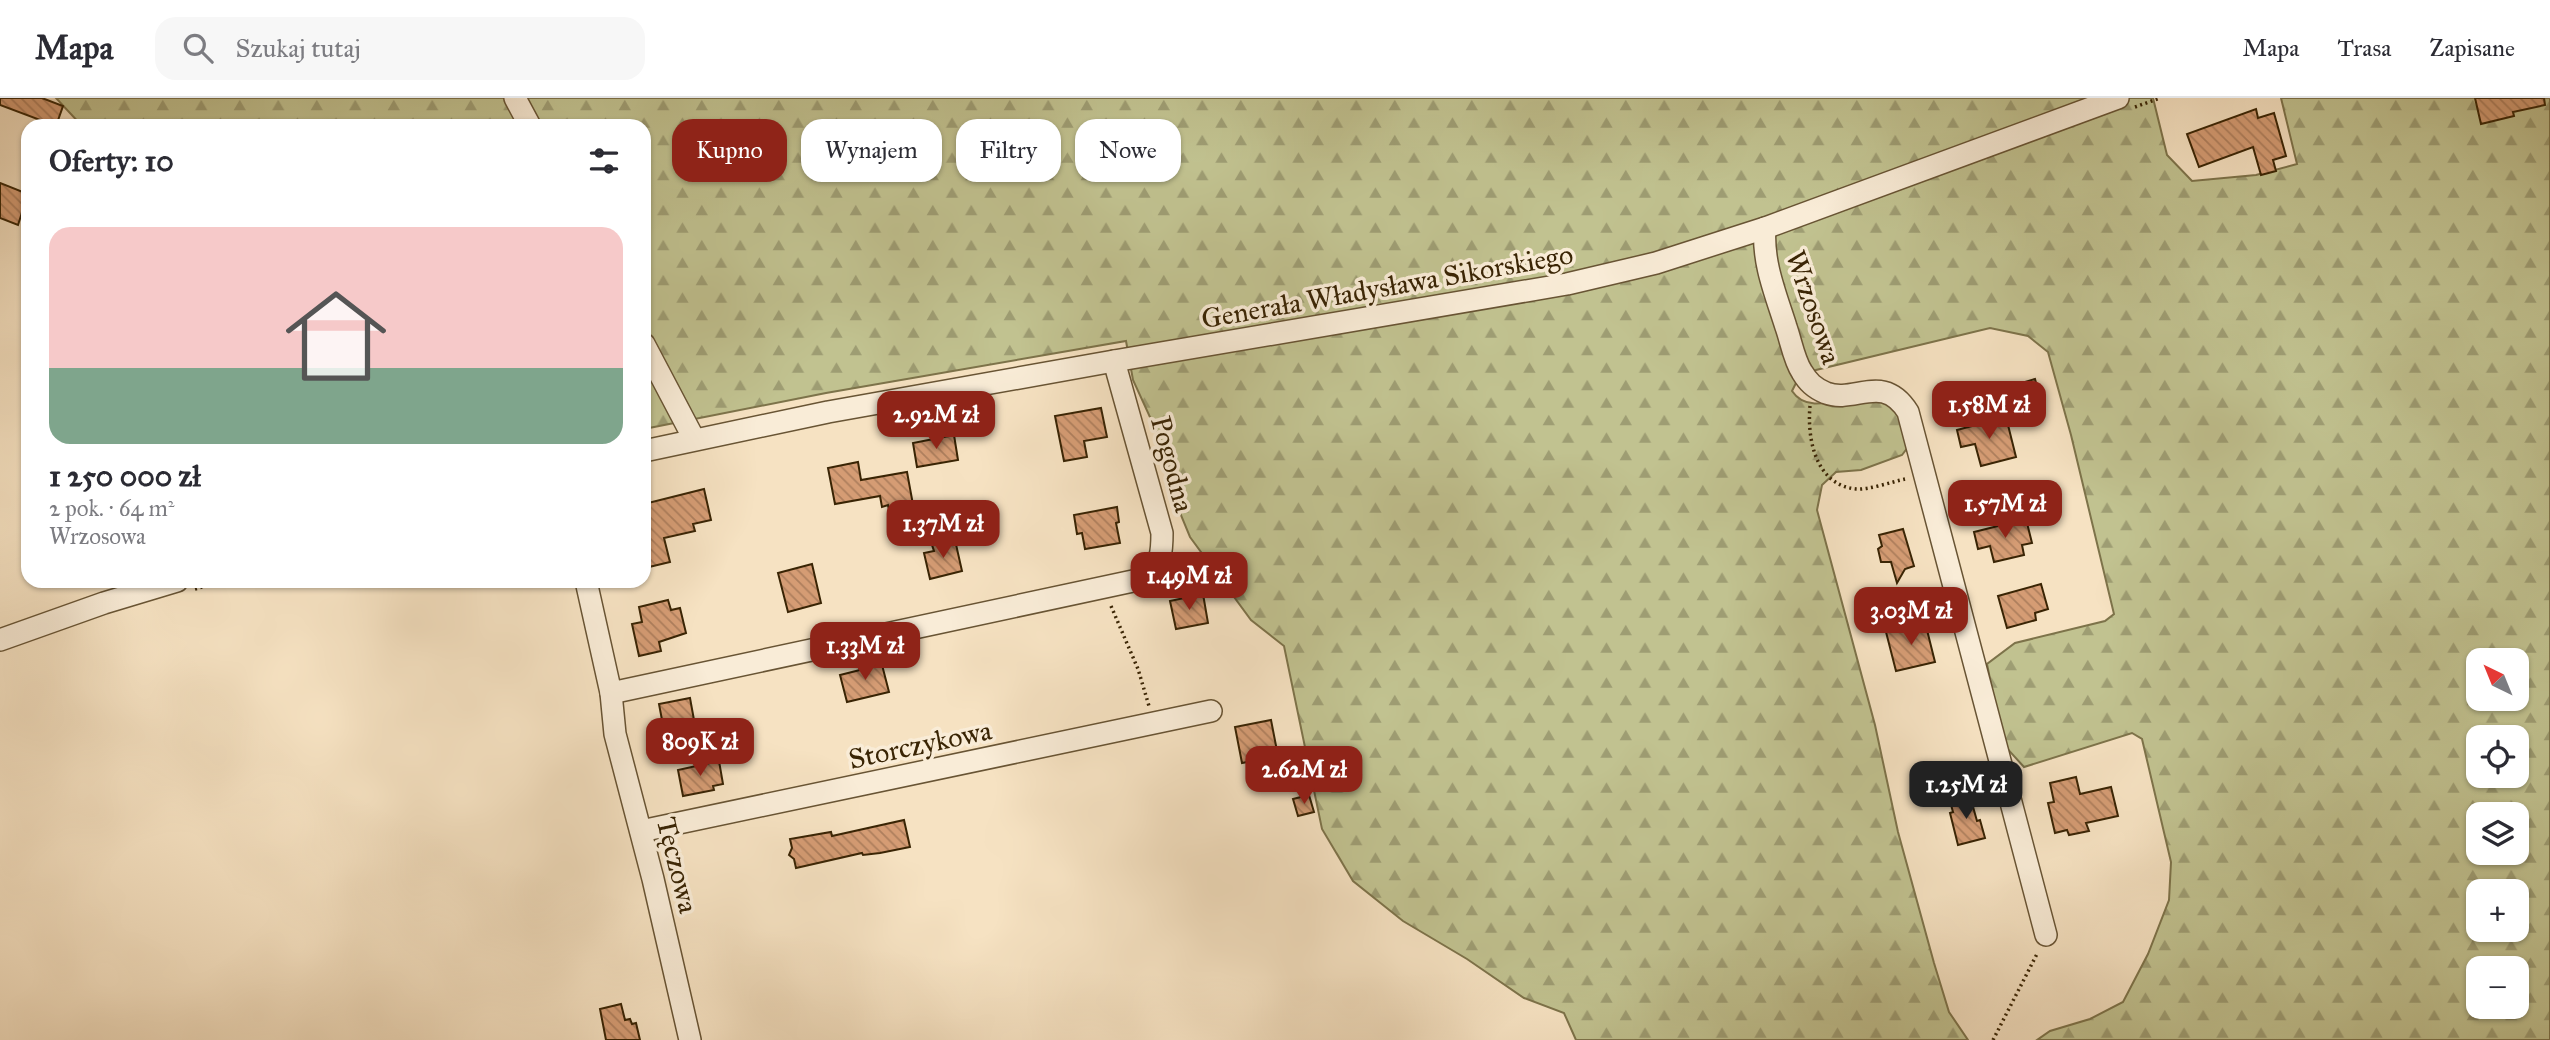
<!DOCTYPE html>
<html lang="pl">
<meta charset="utf-8">
<style>
:root{--surface:#fff;--page:#f7f7f7;--text:#2b2b33;--muted:#7c7c81;--line:#e1e1e2;--accent:#8f2418}
body{margin:0;font-family:"IM FELL Great Primer",serif;background:var(--page);color:var(--text);height:100vh;display:flex;flex-direction:column;font-size:26px;white-space:nowrap}
*{box-sizing:border-box;margin:0}
p{font-size:23px;color:var(--muted)}
.icon{flex:none;width:38px;height:38px;fill:none;stroke:currentColor;stroke-width:2;stroke-linecap:round;stroke-linejoin:round}
.map{position:relative;flex:1;overflow:hidden}
.drawer{position:absolute;left:21px;top:21px;width:630px;height:469px;display:flex;flex-direction:column;background:var(--surface);border-radius:21px;box-shadow:0 2px 5px #0004}
.drawer>*{flex:none}
.guide{position:absolute;left:672px;top:21px;width:665px;height:63px;display:flex;gap:14px}
.needle{width:46px;rotate:317deg}
.fabs{position:absolute;left:2466px;top:550px;display:grid;gap:14px}
.fabs a{display:grid;place-items:center;width:63px;height:63px;border-radius:14px;background:var(--surface);box-shadow:0 2px 5px #0004;font-size:35px}
.price{position:absolute;translate:-50% -60px;padding:0 16px;border-radius:14px;background:var(--accent);color:#fff;font-size:23px;line-height:46px;filter:drop-shadow(0 2px 4px #0008)}
.price::after{content:'';position:absolute;left:50%;top:42px;width:21px;height:16px;margin-left:-10px;background:inherit;clip-path:polygon(0 0,100% 0,50% 100%)}
.price.active{background:#222;color:#fff}
ul{padding:0;list-style:none}
li{display:grid;align-content:center;gap:14px;height:371px;padding:0 28px}
li+li{border-top:2px solid var(--line)}
li span{display:grid;place-items:center;height:217px;border-radius:21px;color:#555}
li>.icon{margin-inline-start:auto}
span .icon{width:126px;height:126px;fill:#fffc;stroke-width:1}
li b{font-size:30px}
h2{display:flex;justify-content:space-between;align-items:center;height:84px;padding:0 28px;font-size:30px}
.chip{padding:0 24px;border-radius:21px;background:var(--surface);box-shadow:0 2px 5px #0004;font-size:24px;line-height:63px}
.chip.active{background:var(--accent);color:#fff}
header{display:flex;align-items:center;gap:42px;box-sizing:border-box;height:98px;padding:0 35px;background:var(--surface);border-bottom:2px solid var(--line)}
header strong{font-size:33px}
nav{display:flex;gap:38px;margin-inline-start:auto;font-size:24px}
.search{width:490px;height:63px;background:var(--page);display:flex;align-items:center;gap:18px;box-sizing:border-box;padding:0 24px;border-radius:21px;color:var(--muted);font-size:26px}
.map>svg:first-child{display:block}
</style>
<header>
<strong>Mapa</strong>
<div class="search"><svg class="icon" aria-label="search" viewBox="0 0 24 24"><circle cx="10" cy="10" r="6"/><path d="M15 15l6 6"/></svg>Szukaj tutaj</div>
<nav><a>Mapa</a><a>Trasa</a><a>Zapisane</a></nav>
</header>
<div class="map">
<svg width="2550" height="942" viewBox="0 0 2550 942">
<defs>
<pattern id="forest-firs" width="22" height="20" patternUnits="userSpaceOnUse" patternTransform="scale(1.75)"><rect width="22" height="20" fill="#c1c290"/><path d="M5 1l3.5 6h-7zM16 11l3.5 6h-7z" fill="#9e9d73"/></pattern>
<pattern id="building-back-hatch" width="6" height="6" patternUnits="userSpaceOnUse" patternTransform="scale(1.75)"><rect width="6" height="6" fill="#d59c74"/><path d="M-1 5l2 2M0 0l6 6M5-1l2 2" fill="none" stroke="#ae7f5d"/></pattern>
</defs>
<rect width="100%" height="100%" fill="#f6e2c2"/>
<filter id="stains"><feTurbulence type="fractalNoise" baseFrequency=".00286" numOctaves="4"/><feColorMatrix values="0 0 0 0 .2 0 0 0 0 .09 0 0 0 0 .02 0 0 0 .5 -.17"/></filter>
<radialGradient id="worn" r=".72"><stop offset=".6" stop-color="#630" stop-opacity="0"/><stop offset="1" stop-color="#630" stop-opacity=".3"/></radialGradient>
<path fill="url(#forest-firs)" stroke="#7d734a" stroke-width="2" fill-rule="evenodd" d="M56,0H2153L2167,57L2192,83L2256,77L2297,66L2281,0H2550V942H2037L2050,933L2090,921L2123,904L2148,856L2169,802L2171,764L2142,641L2132,635L2024,669L2003,646L1987,566L2015,545L2105,523L2114,516L2071,337L2048,254L2028,238L1990,230L1816,272L1797,283L1792,293C1815,328 1872,275 1896,310C1902,320 1906,334 1911,345L1902,357L1861,372L1836,374L1822,387L1817,412L1875,627L1898,734L1934,865L1949,914L1968,942H1576L1564,915L1524,900L1467,861L1403,823L1353,783L1322,731L1284,548L1251,522L1190,439L1176,405L1166,354L1133,282L1126,243L826,295L644,331V28H82ZM2478,562H2516V600H2478ZM2478,639H2516V677H2478ZM2478,716H2516V754H2478ZM2478,793H2516V831H2478ZM2478,870H2516V908H2478Z"/>
<g fill="url(#building-back-hatch)" stroke="#392404" stroke-width="2">
<path d="M0,0H42L63,8L56,28L0,7Z"/>
<path d="M2475,0H2544L2545,7L2513,14L2514,18L2481,26Z"/>
<path d="M2256,11L2258,20L2274,15L2286,58L2273,62L2276,73L2261,77L2253,49L2199,69L2187,36Z"/>
<path d="M0,85L28,96L18,127L0,120Z"/>
<path d="M2035,281L2040,300L2010,309L2005,290Z"/>
<path d="M1101,310L1107,339L1084,343L1087,359L1064,363L1055,318Z"/>
<path d="M2006,319L2016,359L1981,368L1975,346L1961,349L1957,332Z"/>
<path d="M954,337L958,362L917,369L913,345Z"/>
<path d="M858,364L861,382L907,374L914,412L890,417L888,407L882,409L880,398L835,406L828,370Z"/>
<path d="M704,391L711,422L693,426L695,433L664,440L670,464L649,469L644,446V406Z"/>
<path d="M1117,409L1119,424L1116,425L1120,445L1085,451L1082,435L1077,436L1074,417Z"/>
<path d="M2026,421L2032,445L2022,447L2024,457L1994,464L1990,448L1978,451L1974,434Z"/>
<path d="M1903,431L1914,468L1905,471L1897,485L1891,464H1881L1878,451L1882,448L1879,437Z"/>
<path d="M955,442L962,473L930,481L924,455L934,453L932,447Z"/>
<path d="M812,466L821,505L788,514L778,475Z"/>
<path d="M2041,486L2048,511L2035,515L2036,522L2007,530L1998,498Z"/>
<path d="M1203,496L1208,525L1176,531L1170,503Z"/>
<path d="M668,502L671,512L680,510L686,535L659,544L661,553L639,558L632,526L642,524L639,509Z"/>
<path d="M1925,524L1935,564L1896,573L1886,534Z"/>
<path d="M881,563L889,594L847,604L840,577L860,572L859,568Z"/>
<path d="M690,600L696,633L665,638L659,606Z"/>
<path d="M1271,622L1278,658L1242,665L1235,629Z"/>
<path d="M719,663L723,686L713,688L714,692L683,698L678,672Z"/>
<path d="M2076,679L2080,696L2111,689L2118,718L2086,725L2089,733L2069,737L2067,732L2055,735L2048,705L2054,704L2050,685Z"/>
<path d="M1309,697L1314,714L1298,718L1293,701Z"/>
<path d="M1970,698L1977,723L1980,722L1985,740L1958,747L1950,715L1953,714L1950,703Z"/>
<path d="M904,722L910,749L880,755L863,757L862,755L796,770L794,761L789,757L792,750L790,741L831,734L832,738Z"/>
<path d="M621,906L625,922L630,921L632,926L636,925L640,942H606L600,911Z"/>
</g>
<g fill="none" stroke-linecap="round" stroke-linejoin="round">
<g stroke="#685434" stroke-width="24">
<g id="street">
<path d="M515,0L530,28"/>
<path d="M1765,130C1762,164 1776,197 1786,229C1791,243 1794,262 1802,274C1808,284 1814,290 1826,295C1855,306 1883,274 1908,314L2046,837"/>
<path d="M644,246L694,341"/>
<path d="M644,353L828,314L1114,263L1567,186L1656,165L1765,130L2118,0"/>
<path d="M586,483L611,595L615,636L653,781L690,942"/>
<path d="M0,542L104,505L177,483"/>
<path d="M611,595L1147,480C1161,466 1162,454 1162,435L1114,263"/>
<path d="M641,733L1211,613"/>
</g>
</g>
<g stroke="#392404" stroke-width="3.5" stroke-dasharray="2 3.5" stroke-linecap="butt">
<path d="M2135,9L2160,0"/>
<path d="M1810,308C1807,340 1815,387 1856,391C1868,392 1892,384 1905,381"/>
<path d="M195,491L223,483"/>
<path d="M1111,508L1138,571L1149,608"/>
<path d="M1993,942L2038,854"/>
</g>
<use href="#street" stroke="#f9ecd7" stroke-width="21"/>
</g>
<g text-anchor="middle" stroke-width="7" stroke-linejoin="round" paint-order="stroke">
<g font-size="28" fill="#392404" stroke="#f9ecd7">
<text transform="translate(1387 188) rotate(-10)" y="10">Generała Władysława Sikorskiego</text>
<text transform="translate(1814 209) rotate(71)" y="10">Wrzosowa</text>
<text transform="translate(1173 366) rotate(75)" y="10">Pogodna</text>
<text transform="translate(920 646) rotate(-12)" y="10">Storczykowa</text>
<text transform="translate(678 767) rotate(76)" y="10">Tęczowa</text>
</g>
</g>
<rect width="100%" height="100%" filter="url(#stains)"/>
<rect width="100%" height="100%" fill="url(#worn)"/>
</svg>
<div class="fabs">
<a><svg class="needle" viewBox="-14 -14 28 28"><path d="M0-13l5 13h-10z" fill="#e53935"/><path d="M0 13l5-13h-10z" fill="#7c7c81"/></svg></a>
<a><svg class="icon" aria-label="locate" viewBox="0 0 24 24"><circle cx="12" cy="12" r="6"/><path d="M12 2v4M12 18v4M2 12h4M18 12h4"/></svg></a>
<a><svg class="icon" aria-label="layers" viewBox="0 0 24 24"><path d="M12 4l9 5-9 5-9-5zM3 14l9 5 9-5"/></svg></a>
<a>+</a>
<a>−</a>
</div>
<b class="price" style="left:1989px;top:343px">1.58M zł</b>
<b class="price" style="left:936px;top:353px">2.92M zł</b>
<b class="price" style="left:2005px;top:442px">1.57M zł</b>
<b class="price" style="left:943px;top:462px">1.37M zł</b>
<b class="price" style="left:1189px;top:514px">1.49M zł</b>
<b class="price" style="left:1911px;top:549px">3.03M zł</b>
<b class="price" style="left:865px;top:584px">1.33M zł</b>
<b class="price" style="left:700px;top:680px">809K zł</b>
<b class="price" style="left:1304px;top:708px">2.62M zł</b>
<b class="price active" style="left:1966px;top:723px">1.25M zł</b>
<div class="guide">
<a class="chip active">Kupno</a>
<a class="chip">Wynajem</a>
<a class="chip">Filtry</a>
<a class="chip">Nowe</a>
</div>
<section class="drawer">
<h2>Oferty: 10<svg class="icon" aria-label="filters" viewBox="0 0 24 24"><path d="M4 7h16M4 17h16"/><circle cx="9" cy="7" r="2"/><circle cx="15" cy="17" r="2"/></svg></h2>
<ul>
<li><span style="background:linear-gradient(#f6c9c9 65%,#7fa58c 0)"><svg class="icon" aria-label="home" viewBox="0 0 24 24"><path d="M3 11l9-7 9 7M6 9v11h12V9"/></svg></span><div><b>1 250 000 zł</b><p>2 pok. · 64 m²</p><p>Wrzosowa</p></div></li>
</ul>
</section>
</div>
